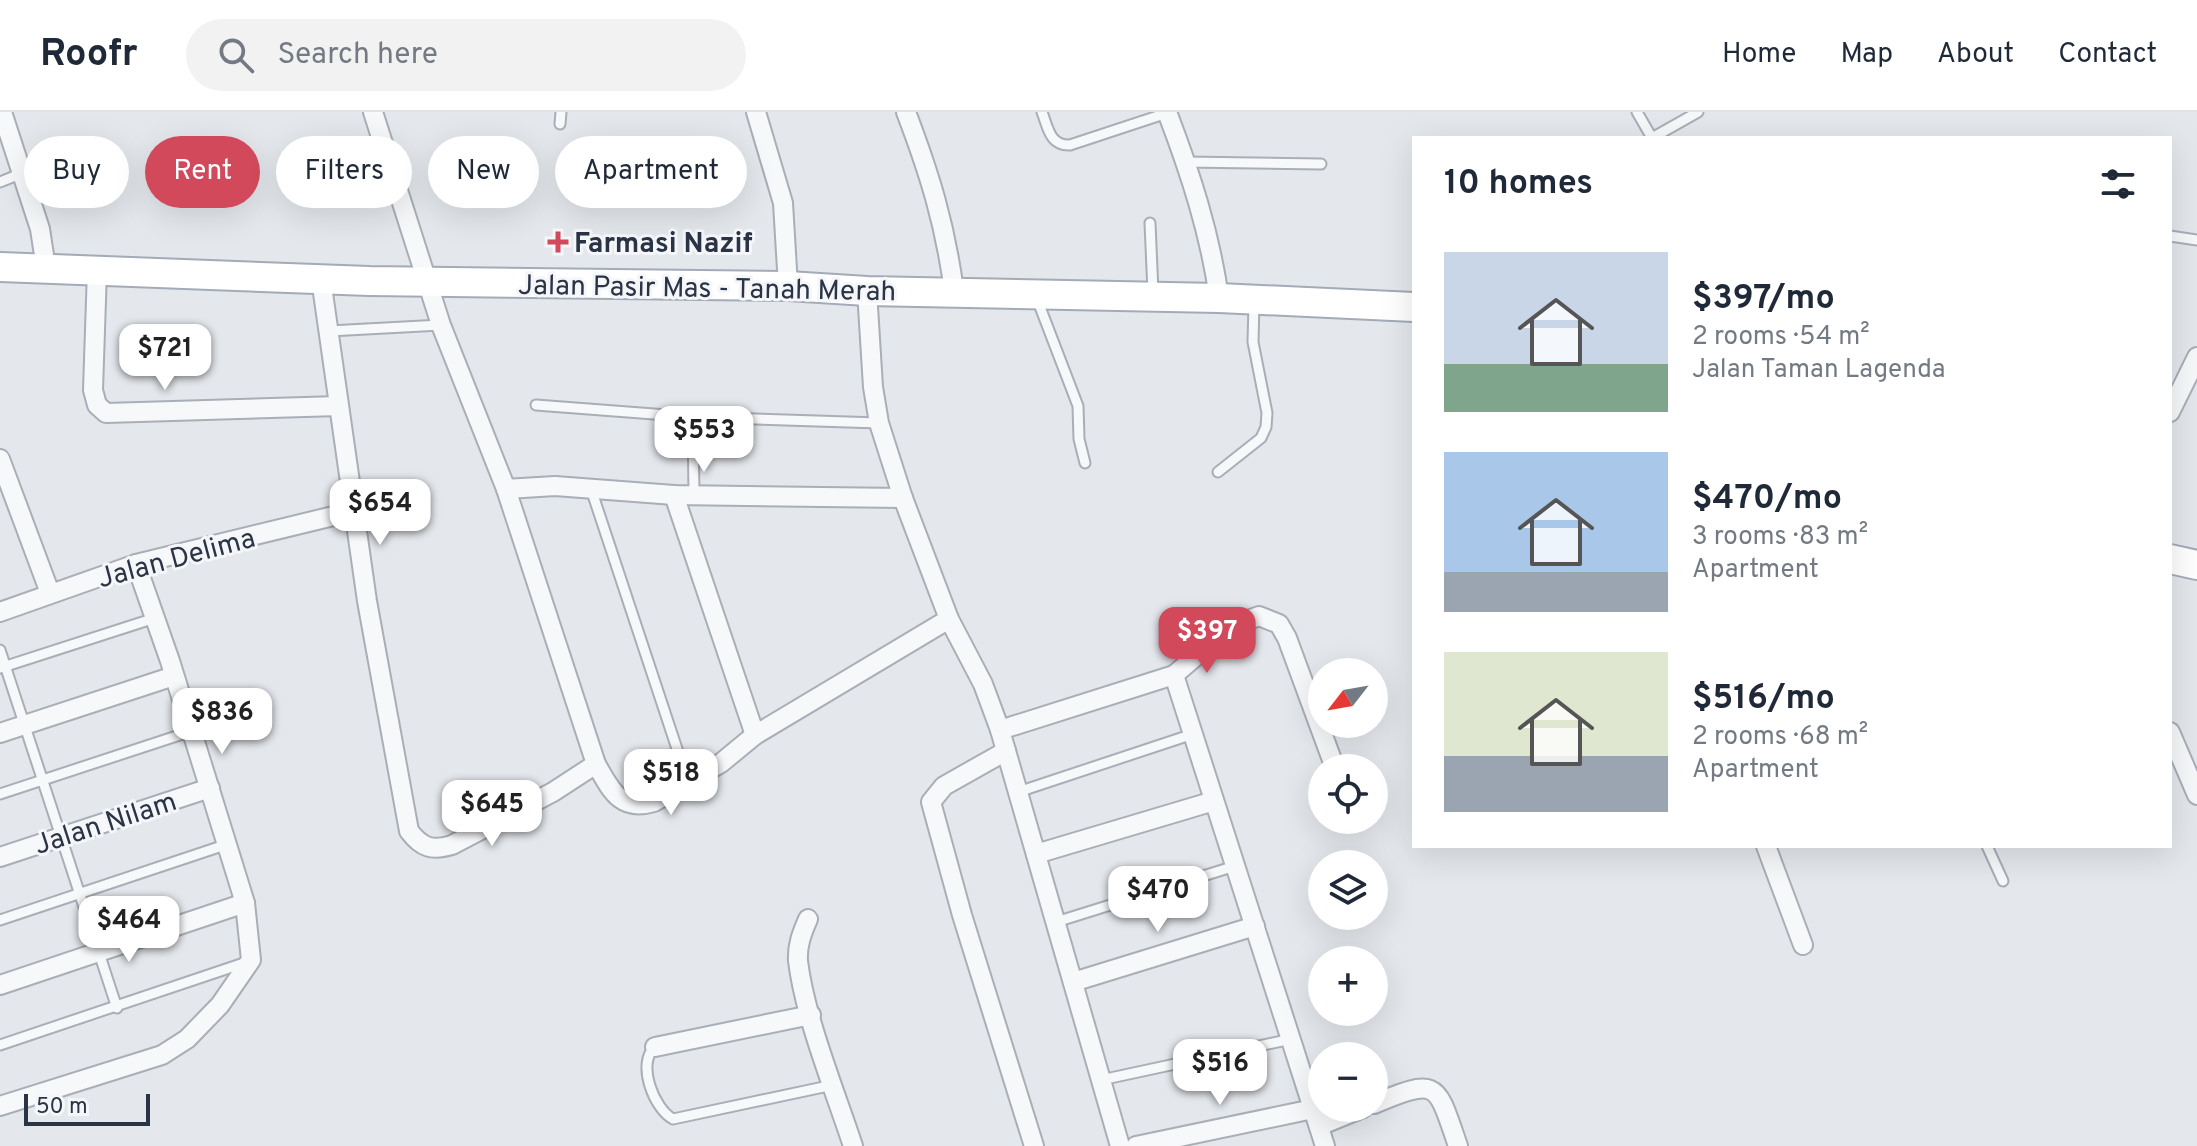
<!DOCTYPE html>
<meta charset="utf-8">
<style>
:root{--surface:#fff;--page:#f2f2f3;--text:#1f2937;--muted:#747a83;--line:#e0e1e3;--accent:#d1495b}
body{margin:0;font-family:Overpass,sans-serif;background:var(--page);color:var(--text);height:100vh;display:flex;flex-direction:column;font-size:30px;white-space:nowrap}
*{box-sizing:border-box;margin:0}
p{font-size:26px;color:var(--muted)}
.icon{flex:none;width:44px;height:44px;fill:none;stroke:currentColor;stroke-width:2;stroke-linecap:round;stroke-linejoin:round}
.map{position:relative;flex:1;overflow:hidden}
.details{position:absolute;left:1412px;top:24px;width:760px;height:712px;display:flex;flex-direction:column;background:var(--surface);border-radius:0px;box-shadow:0 8px 32px #0002}
.details>*{flex:none}
.banner{position:absolute;left:24px;top:24px;width:760px;height:72px;display:flex;gap:16px}
.needle{width:52px;rotate:239deg}
.controls{position:absolute;left:1308px;top:546px;display:grid;gap:16px}
.controls a{display:grid;place-items:center;width:80px;height:80px;border-radius:50%;background:var(--surface);box-shadow:0 8px 32px #0002;font-size:40px}
.scale{position:absolute;left:24px;bottom:20px;width:126px;box-sizing:border-box;padding-left:8px;border:4px solid #2b3445;border-top:0;font-size:22px;line-height:28px;white-space:nowrap;color:#2b3445;-webkit-text-stroke:6px #f4f6f9;paint-order:stroke}
.price{position:absolute;translate:-50% -68px;padding:0 18px;border-radius:16px;background:#fff;color:#222;font-size:26px;line-height:52px;filter:drop-shadow(0 2px 4px #0008)}
.price::after{content:'';position:absolute;left:50%;top:48px;width:24px;height:18px;margin-left:-12px;background:inherit;clip-path:polygon(0 0,100% 0,50% 100%)}
.price.on{background:var(--accent);color:#fff}
ul{padding:0;list-style:none}
li{display:flex;align-items:center;gap:24px;height:200px;padding:0 32px}
li span{display:grid;place-items:center;flex:none;width:224px;height:160px;border-radius:0px;color:#555}
li>.icon{margin-inline-start:auto}
span .icon{width:96px;height:96px;fill:#fffc;stroke-width:1}
li b{font-size:34px}
h2{display:flex;justify-content:space-between;align-items:center;height:96px;padding:0 32px;font-size:34px}
.tag{padding:0 28px;border-radius:36px;background:var(--surface);box-shadow:0 8px 32px #0002;font-size:28px;line-height:72px}
.tag.on{background:var(--accent);color:#fff}
header{display:flex;align-items:center;gap:48px;box-sizing:border-box;height:112px;padding:0 40px;background:var(--surface);border-bottom:2px solid var(--line)}
header strong{font-size:38px}
nav{display:flex;gap:44px;margin-inline-start:auto;font-size:28px}
.search{width:560px;height:72px;background:var(--page);display:flex;align-items:center;gap:20px;box-sizing:border-box;padding:0 28px;border-radius:44px;color:var(--muted);font-size:30px}
.map>svg:first-child{display:block}
</style>
<header>
<strong>Roofr</strong>
<div class="search"><svg class="icon" aria-label="search" viewBox="0 0 24 24"><circle cx="10" cy="10" r="6"/><path d="M15 15l6 6"/></svg>Search here</div>
<nav><a>Home</a><a>Map</a><a>About</a><a>Contact</a></nav>
</header>
<div class="map">
<svg width="2197" height="1034" viewBox="0 0 2197 1034">
<rect width="100%" height="100%" fill="#e4e7ec"/>
<g fill="none" stroke-linecap="round" stroke-linejoin="round">
<g stroke="#a9aeb7" stroke-width="13">
<g id="lane">
<path d="M1042,0C1048,16 1050,34 1070,33L1167,1"/>
<path d="M1637,0L1652,26"/>
<path d="M560,12L561,0"/>
<path d="M1652,26L1698,0"/>
<path d="M1186,50L1321,52"/>
<path d="M0,70L20,62"/>
<path d="M1150,111L1153,180"/>
<path d="M2170,124L2197,128"/>
<path d="M1037,187L1078,294L1079,327L1085,351"/>
<path d="M329,219L441,213"/>
<path d="M536,293L693,305L879,311"/>
<path d="M693,305L694,383"/>
<path d="M1218,360L1261,326L1266,315L1267,301L1253,230L1254,191"/>
<path d="M591,377L688,670"/>
<path d="M0,538L117,896"/>
<path d="M0,556L155,506"/>
<path d="M1018,680L1193,622"/>
<path d="M0,682L192,619"/>
<path d="M1987,734L2003,769"/>
<path d="M0,808L228,732"/>
<path d="M1056,810L1235,754"/>
<path d="M0,933L247,850"/>
<path d="M655,935C636,951 654,997 673,1007L833,973"/>
<path d="M1101,968L1291,927"/>
</g>
</g>
<g stroke="#a9aeb7" stroke-width="22">
<g id="street">
<path d="M2,0L40,117L46,156"/>
<path d="M373,0L441,213L506,377L596,652C611,678 620,700 654,690L721,651L755,623L949,507"/>
<path d="M756,0L783,91L788,174"/>
<path d="M906,0C930,63 945,112 954,179"/>
<path d="M1167,0C1190,60 1210,121 1219,186"/>
<path d="M97,158L93,278L97,293L106,301L339,294"/>
<path d="M321,167L367,489L409,719C422,736 432,739 452,733L553,680L596,652"/>
<path d="M867,179L873,275L879,311L903,386L949,507L983,572L1000,618L1120,1034"/>
<path d="M2170,300L2197,245"/>
<path d="M0,347L50,481"/>
<path d="M506,377L555,374L674,383L903,386"/>
<path d="M674,383L755,623"/>
<path d="M0,500L136,452L354,399"/>
<path d="M1174,563L1325,1034"/>
<path d="M1000,618L1174,563L1230,515L1259,504L1279,512L1287,526L1335,656"/>
<path d="M2170,620L2197,683"/>
<path d="M0,621L174,564"/>
<path d="M1006,639L944,674L931,690L962,803L1034,1034"/>
<path d="M1766,734L1803,833"/>
<path d="M1036,742L1214,689"/>
<path d="M0,745L210,676"/>
<path d="M808,807C802,821 797,833 798,849C805,906 835,979 853,1034"/>
<path d="M1073,870L1255,814"/>
<path d="M0,873L245,791"/>
<path d="M655,935L811,903"/>
<path d="M1374,992C1439,965 1436,970 1458,1034"/>
<path d="M0,994L162,943L187,927L220,893L251,848L245,791L170,549L136,452"/>
<path d="M1319,1014L1363,996"/>
<path d="M1136,1034L1313,997"/>
</g>
</g>
<g stroke="#a3abb8" stroke-width="32">
<g id="primary">
<path d="M0,155L369,169L788,174L867,179L1219,186L1414,195"/>
<path d="M2170,447L2197,453"/>
</g>
</g>
<use href="#lane" stroke="#f7f8fa" stroke-width="9"/>
<use href="#street" stroke="#f7f8fa" stroke-width="18"/>
<use href="#primary" stroke="#fff" stroke-width="28"/>
</g>
<path fill="#d1495b" stroke="#f4f6f9" stroke-width="3" d="M554 118h8v8h8v8h-8v8h-8v-8h-8v-8h8z"/>
<g text-anchor="middle" stroke-width="6" stroke-linejoin="round" paint-order="stroke">
<g font-size="28" font-weight="bold" fill="#2b3445" stroke="#f4f6f9" text-anchor="start">
<text x="574" y="140">Farmasi Nazif</text>
</g>
<g font-size="28" fill="#2b3445" stroke="#f4f6f9">
<text transform="translate(707 175) rotate(1)" y="10">Jalan Pasir Mas - Tanah Merah</text>
<text transform="translate(176 445) rotate(-15)" y="10">Jalan Delima</text>
<text transform="translate(105 710) rotate(-18)" y="10">Jalan Nilam</text>
</g>
</g>
</svg>
<div class="controls">
<a><svg class="needle" viewBox="-14 -14 28 28"><path d="M0-13l5 13h-10z" fill="#e53935"/><path d="M0 13l5-13h-10z" fill="#747a83"/></svg></a>
<a><svg class="icon" aria-label="locate" viewBox="0 0 24 24"><circle cx="12" cy="12" r="6"/><path d="M12 2v4M12 18v4M2 12h4M18 12h4"/></svg></a>
<a><svg class="icon" aria-label="layers" viewBox="0 0 24 24"><path d="M12 4l9 5-9 5-9-5zM3 14l9 5 9-5"/></svg></a>
<a>+</a>
<a>−</a>
</div>
<div class="scale">50 m</div>
<b class="price" style="left:165px;top:280px">$721</b>
<b class="price" style="left:704px;top:362px">$553</b>
<b class="price" style="left:380px;top:435px">$654</b>
<b class="price on" style="left:1207px;top:563px">$397</b>
<b class="price" style="left:222px;top:644px">$836</b>
<b class="price" style="left:671px;top:705px">$518</b>
<b class="price" style="left:492px;top:736px">$645</b>
<b class="price" style="left:1158px;top:822px">$470</b>
<b class="price" style="left:129px;top:852px">$464</b>
<b class="price" style="left:1220px;top:995px">$516</b>
<div class="banner">
<a class="tag">Buy</a>
<a class="tag on">Rent</a>
<a class="tag">Filters</a>
<a class="tag">New</a>
<a class="tag">Apartment</a>
</div>
<section class="details">
<h2>10 homes<svg class="icon" aria-label="filters" viewBox="0 0 24 24"><path d="M4 7h16M4 17h16"/><circle cx="9" cy="7" r="2"/><circle cx="15" cy="17" r="2"/></svg></h2>
<ul>
<li><span style="background:linear-gradient(#c9d6e8 70%,#7fa58c 0)"><svg class="icon" aria-label="home" viewBox="0 0 24 24"><path d="M3 11l9-7 9 7M6 9v11h12V9"/></svg></span><div><b>$397/mo</b><p>2 rooms · 54 m²</p><p>Jalan Taman Lagenda</p></div></li>
<li><span style="background:linear-gradient(#a9c7e8 75%,#9aa5b1 0)"><svg class="icon" aria-label="home" viewBox="0 0 24 24"><path d="M3 11l9-7 9 7M6 9v11h12V9"/></svg></span><div><b>$470/mo</b><p>3 rooms · 83 m²</p><p>Apartment</p></div></li>
<li><span style="background:linear-gradient(#dfe7d0 65%,#9aa5b1 0)"><svg class="icon" aria-label="home" viewBox="0 0 24 24"><path d="M3 11l9-7 9 7M6 9v11h12V9"/></svg></span><div><b>$516/mo</b><p>2 rooms · 68 m²</p><p>Apartment</p></div></li>
</ul>
</section>
</div>
